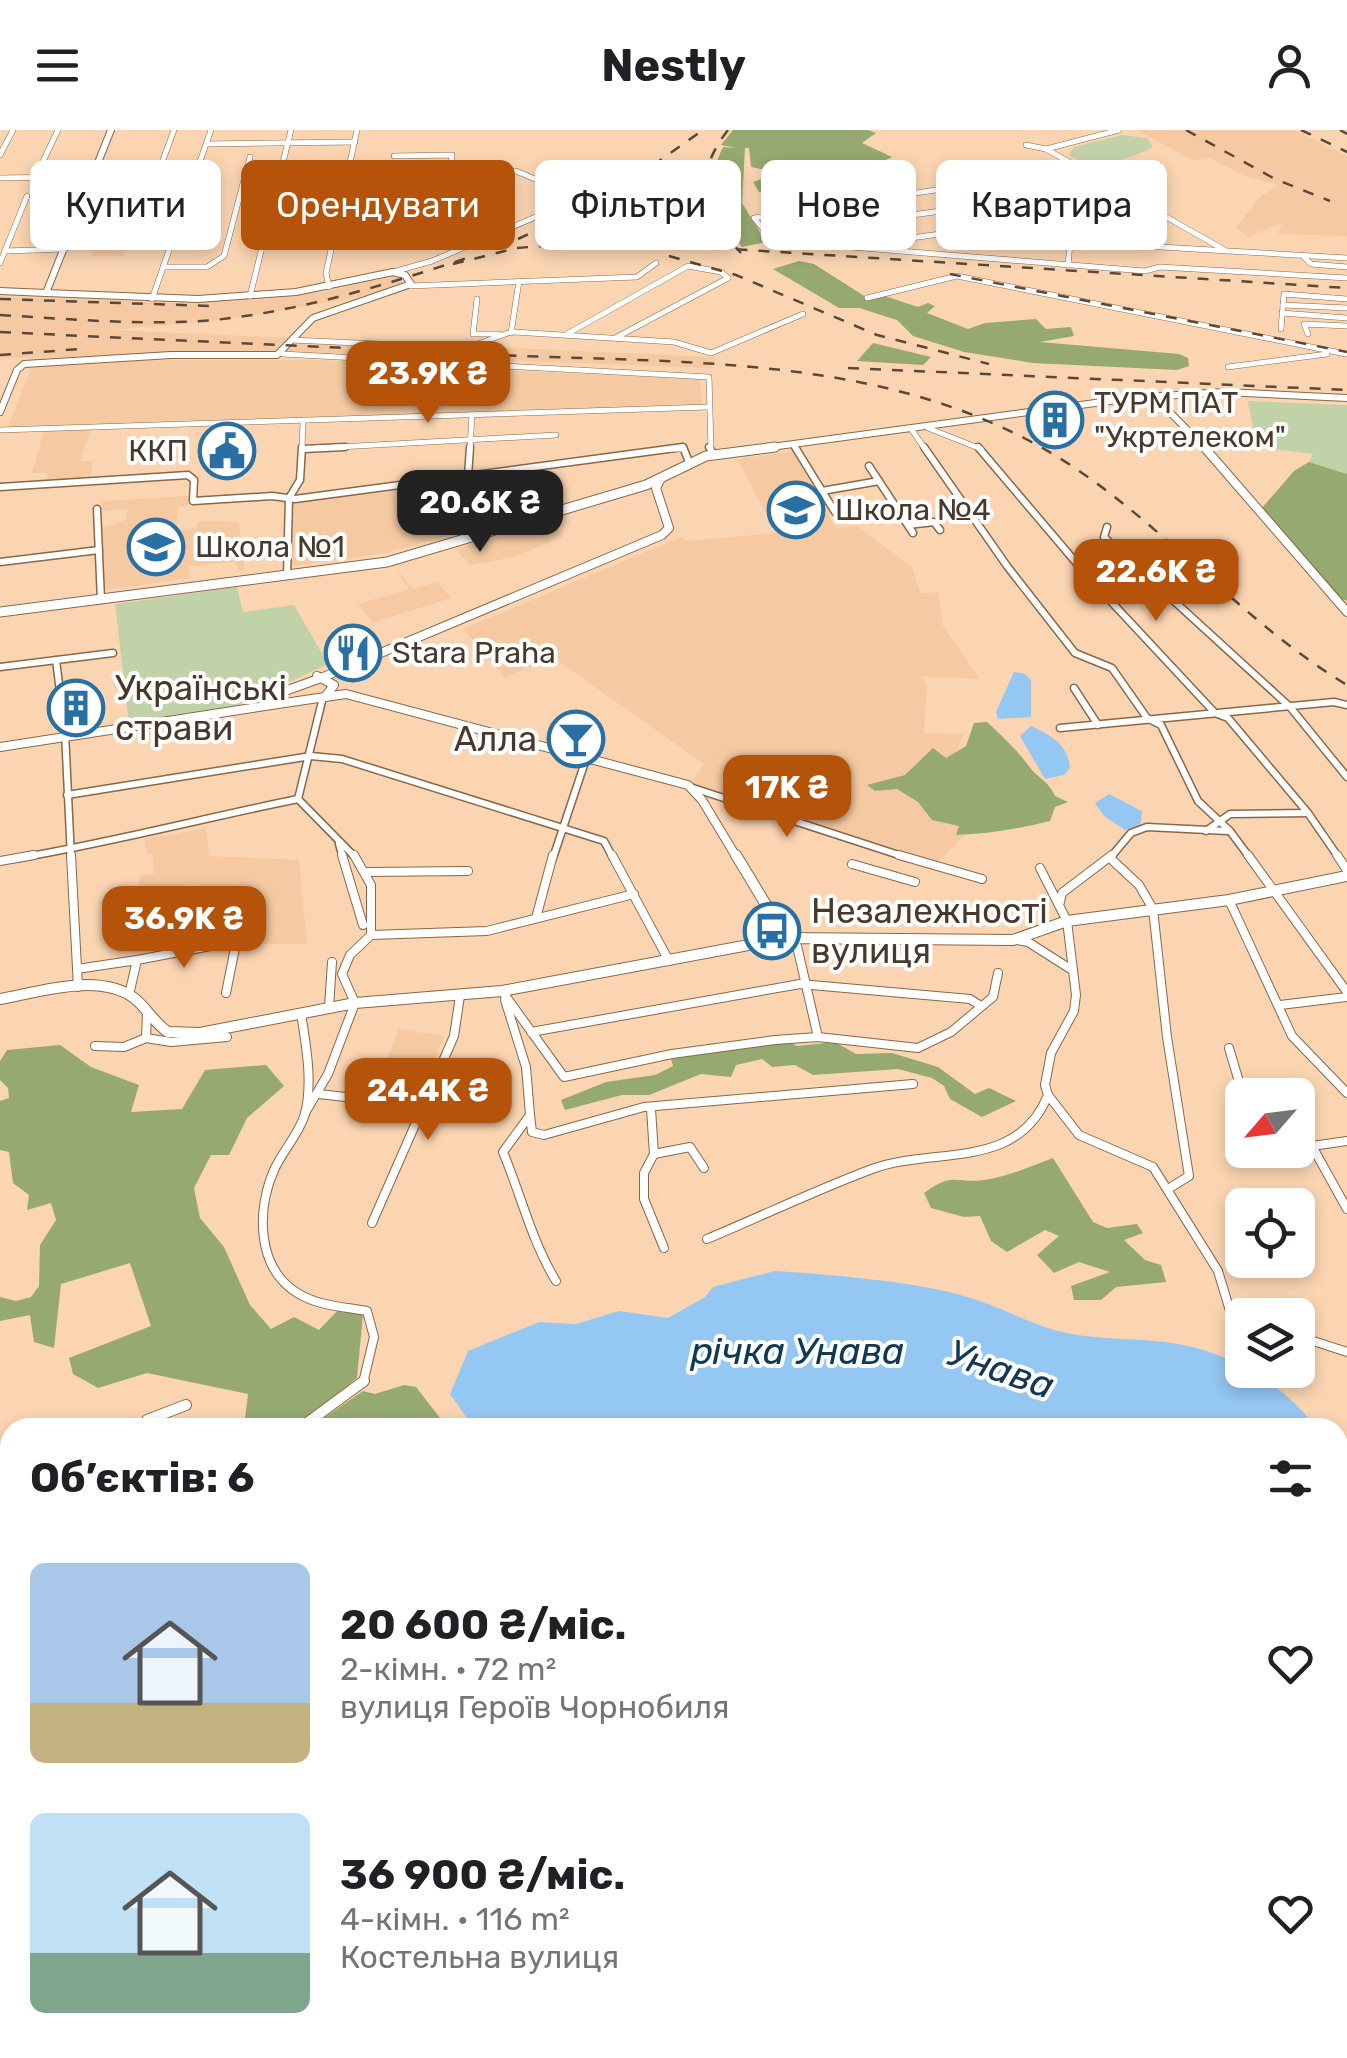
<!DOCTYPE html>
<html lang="uk">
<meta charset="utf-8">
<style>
:root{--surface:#fff;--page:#f6f6f6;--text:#202124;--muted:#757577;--accent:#b45309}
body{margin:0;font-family:Rubik,sans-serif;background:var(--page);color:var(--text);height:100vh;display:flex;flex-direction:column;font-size:38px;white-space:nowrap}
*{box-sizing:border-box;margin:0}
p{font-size:32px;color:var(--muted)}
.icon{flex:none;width:55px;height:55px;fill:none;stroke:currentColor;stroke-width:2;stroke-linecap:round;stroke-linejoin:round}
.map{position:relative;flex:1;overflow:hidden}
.details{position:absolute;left:0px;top:1288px;width:1348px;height:642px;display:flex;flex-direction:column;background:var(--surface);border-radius:30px 30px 0 0;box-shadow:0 5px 15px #0003}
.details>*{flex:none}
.guide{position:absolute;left:30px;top:30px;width:1288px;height:90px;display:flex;gap:20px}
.needle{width:65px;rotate:242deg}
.tools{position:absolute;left:1225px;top:948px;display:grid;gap:20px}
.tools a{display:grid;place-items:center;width:90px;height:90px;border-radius:15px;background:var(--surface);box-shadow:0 5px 15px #0003;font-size:50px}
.price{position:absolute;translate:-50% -85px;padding:0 22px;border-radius:20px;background:var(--accent);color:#fff;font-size:32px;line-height:65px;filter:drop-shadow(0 2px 5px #0008)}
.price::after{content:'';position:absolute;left:50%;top:60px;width:30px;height:22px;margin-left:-15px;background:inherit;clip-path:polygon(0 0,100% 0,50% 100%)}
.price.current{background:#222;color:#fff}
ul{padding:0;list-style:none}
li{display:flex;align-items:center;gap:30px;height:250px;padding:0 30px}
li span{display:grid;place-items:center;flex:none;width:280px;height:200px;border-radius:15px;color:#555}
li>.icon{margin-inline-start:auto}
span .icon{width:120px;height:120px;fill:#fffc;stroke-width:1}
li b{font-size:42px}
h2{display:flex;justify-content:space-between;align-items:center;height:120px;padding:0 30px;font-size:42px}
.pill{padding:0 35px;border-radius:15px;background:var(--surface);box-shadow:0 5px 15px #0003;font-size:35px;line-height:90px}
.pill.current{background:var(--accent);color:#fff}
header{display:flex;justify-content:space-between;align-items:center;height:130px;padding:0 30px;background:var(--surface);font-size:45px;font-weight:700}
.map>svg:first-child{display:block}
</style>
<header><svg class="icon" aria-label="menu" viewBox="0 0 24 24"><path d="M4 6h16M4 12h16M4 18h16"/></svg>Nestly<svg class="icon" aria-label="person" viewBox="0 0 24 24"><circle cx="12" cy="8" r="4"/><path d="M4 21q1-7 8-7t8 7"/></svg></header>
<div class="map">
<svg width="1347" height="1928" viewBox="0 0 1347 1928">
<rect width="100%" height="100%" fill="#fbd5b2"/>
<g fill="#f5caa2">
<path d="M1137,0H1294L1347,26V106L1278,104L1282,93L1248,107L1236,98L1260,67L1278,55L1245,46L1210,28L1192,30Z"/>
<path d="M179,78L171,102H135L123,126H91L100,105H79L89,81Z"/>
<path d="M394,145L404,153L359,167L230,189L112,200L715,227L711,238L311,223L0,228V166L188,173L323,162Z"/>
<path d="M154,230H327L393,236L700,249L702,275L8,298L32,235Z"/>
<path d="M91,299L80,331H94L90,348L48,350L47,343H32L44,300Z"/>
<path d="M796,321L835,398L857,396L912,437L920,463L938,462L943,496L980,549L921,546L927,554L924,603L964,604L953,629L970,700L937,733L691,654L704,634L551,526L505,548L463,499L681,407L687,411L777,403L737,329Z"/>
<path d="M442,352L452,405L381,424L292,436L291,374Z"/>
<path d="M188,366L189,376L178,377L176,400L197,398V392L207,391L239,392L244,440L238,441L236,432L189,436L191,448L104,460L101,398L126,390L128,379L102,381L103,371Z"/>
<path d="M552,391L563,406L514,427L470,435L455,419Z"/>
<path d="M393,435L413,459L438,452L451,468L373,493L358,474L409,459Z"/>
<path d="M206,698L209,726L299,730L307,814H233L230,807L197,812L194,789L204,787L199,754L136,764L140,746L154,743L152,724H147L144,709Z"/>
<path d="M398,899L444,906L427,948L384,942Z"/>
</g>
<g fill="#c2d2a8">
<path d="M1122,5L1147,8L1153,17C1130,29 1092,42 1069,25L1074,17Z"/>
<path d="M1248,271L1347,275V344L1309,332L1313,324L1240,315L1238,306L1254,303Z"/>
<path d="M237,457L243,482L294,475L328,534L235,577L129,593L115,474Z"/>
</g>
<g fill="#95a970">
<path d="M733,0H868L876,3L862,13L892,27L809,68L759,62L753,52L779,43L751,37L749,18H745L742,73L766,112L742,117C718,80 702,61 723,17L736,18L721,15Z"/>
<path d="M678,37L694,39L698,83L691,110L563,102L567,94Z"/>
<path d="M799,131L814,134L869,169L885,166L918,177L928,173L935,176L927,183L968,199L985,193L1036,189L1046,199L1071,197L1074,206L1040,212L1179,224L1188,228L1189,236L1177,240L1033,233L964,222L913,206L897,190L859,178H839L773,139Z"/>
<path d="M873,213L931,227L923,235L857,231Z"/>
<path d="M1309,332L1347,344V471L1339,468L1261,379L1294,341Z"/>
<path d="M987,592C1003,607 1015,618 1028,635C1037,648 1049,651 1055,666L1068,672L1055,677L1050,691C1018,699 988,704 956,705L959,696L932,690L918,672L897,659L875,661L867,655L905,645L933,618L946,628L966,616L974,593Z"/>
<path d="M788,911L797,916L835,912L856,924L892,923L938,937L975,964L989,958L1016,971L982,987L950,969L944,956L932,948L898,939L813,945L795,935L772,937L762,929L736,935L731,947L701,944L649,965H622L565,980L561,970L606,952L655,945L673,936L671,929Z"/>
<path d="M60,915L91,937L139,955L131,982L182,979L205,940L266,935L284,956L247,988L229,1025H211L194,1058L200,1088L224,1117L250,1175L271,1199L294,1187L319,1200L338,1180L363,1184L357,1248C327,1271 283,1320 245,1288L248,1264L147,1243L98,1258L73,1244L69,1228L151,1196L130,1133L61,1154L54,1218L34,1212L30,1185L0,1191V1167L16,1171L31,1167L39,1156L40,1115L56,1090L51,1073L27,1080L29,1065L13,1053L9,1022L0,1020V971L9,968L8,958L0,950V931L7,920Z"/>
<path d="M1053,1028L1093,1092L1107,1098L1137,1094L1143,1103L1124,1110L1145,1130L1161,1135L1166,1152L1116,1157L1101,1170H1074L1071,1156L1110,1142L1079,1132L1054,1143L1037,1125L1059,1106L1045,1100L1007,1122L991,1111L980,1086L964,1087L931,1078L924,1063C954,1041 955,1054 984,1050C1007,1047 1031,1036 1053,1028Z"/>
<path d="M404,1255L416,1257L447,1297H311L363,1261L375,1264Z"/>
</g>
<g fill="#94c7f2">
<path d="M1014,542L1025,544L1031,550V587L998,589L996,582Z"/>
<path d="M1031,596C1050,605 1068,614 1070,638L1064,645L1045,649L1020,606Z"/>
<path d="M1109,664L1142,681L1140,696L1125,700L1104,686L1095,673Z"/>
<path d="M775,1141C832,1145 917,1151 971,1168C1004,1178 1037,1198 1071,1204C1106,1210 1143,1208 1178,1214C1234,1224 1281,1253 1316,1297L474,1298L450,1264L468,1221L539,1192L576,1194L619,1181L668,1188L705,1167L713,1157Z"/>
<path d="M1338,1319L1347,1325V1697L1338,1679Z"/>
</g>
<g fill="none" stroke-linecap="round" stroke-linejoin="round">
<path fill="#94c7f2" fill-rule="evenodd" d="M10,1583V1601L0,1605V1587Z"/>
<g stroke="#896747" stroke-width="6">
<g id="minor-far3">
<path d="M207,14L355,12"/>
<path d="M1026,15L1046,19L1223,119"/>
<path d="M1046,19L1119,0"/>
<path d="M0,25L13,0"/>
<path d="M1068,32L981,53L754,88L770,107L813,99L1026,69L1159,35"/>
<path d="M157,46L174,0"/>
<path d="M246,46H279"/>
<path d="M0,48L194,45"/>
<path d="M35,48L58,0"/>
<path d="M981,53L997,73"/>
<path d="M1050,65L1073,82L1068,135"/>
<path d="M954,101L1073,82"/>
<path d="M939,104L1347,128"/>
<path d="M785,107L790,115L851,117L1145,141L1160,137L1347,148"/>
<path d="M860,115L940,104"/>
<path d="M5,121L65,119"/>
<path d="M1303,126L1311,134L1347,137"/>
<path d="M0,133L27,66"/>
<path d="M163,137H207L224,126L250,27"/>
<path d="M393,142L432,131L580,68L516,41L458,42L451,35L452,25L394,26"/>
<path d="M410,156L637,147L656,133"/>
<path d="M329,157L326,143L357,0"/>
<path d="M250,166L291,0"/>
<path d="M867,168L957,146L1346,224"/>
<path d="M152,169L211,0"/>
<path d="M477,169L473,204H499"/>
<path d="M1283,175L1347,178"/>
<path d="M1282,183L1347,188"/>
<path d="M1281,199L1284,164L1347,169"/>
<path d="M514,202L674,212L711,223L803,184"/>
<path d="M511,203L519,151"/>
<path d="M567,204L688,136L721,142L728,148"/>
<path d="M1308,204L1304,194L1347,196"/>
<path d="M617,207L728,148"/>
<path d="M292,210L467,218L508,203"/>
<path d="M282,224L709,247L711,319"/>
<path d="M1228,237L1327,224"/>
<path d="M928,298L981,319"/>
<path d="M0,300L708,277"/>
<path d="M912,300L925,319"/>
<path d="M302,319L303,291"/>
<path d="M303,319L556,305"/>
<path d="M470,319L472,285"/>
<path d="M667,319H684"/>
</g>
</g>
<g stroke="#896747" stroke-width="9">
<g id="minor-far2">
<path d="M709,317L714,325"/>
<path d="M795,317L835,382"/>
<path d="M924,317L1007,436L1075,523L1112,538L1147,588L1161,595L1198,671L1230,701L1250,728"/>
<path d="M978,317L1090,449L1215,583L1228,588L1308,683L1339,728"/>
<path d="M303,319L345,317"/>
<path d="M869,336L913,403"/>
<path d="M468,346L470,317"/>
<path d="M0,357L188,345L194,350L193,371L272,366L295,369L683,317L689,332"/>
<path d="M822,361L879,351"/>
<path d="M97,379L101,470"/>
<path d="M908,395L934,392L940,400"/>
<path d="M1107,397L1104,407L1290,577L1347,647"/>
<path d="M0,432L99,420"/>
<path d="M287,445L289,368L300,350L302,317"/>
<path d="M56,530L65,602L71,728"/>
<path d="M0,537L113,523"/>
<path d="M1074,558L1098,595"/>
<path d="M1060,598L1334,572L1347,575"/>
<path d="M693,658L908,728"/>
<path d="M67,665L311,626L342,629L604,711L613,728"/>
<path d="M298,669L356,728"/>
<path d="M298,669L323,567"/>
<path d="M1206,701L1230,684L1308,683"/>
<path d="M339,714L343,728"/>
<path d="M19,728C113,712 204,688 298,669"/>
<path d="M553,728L587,626"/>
<path d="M1110,728L1131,703L1147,697L1228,701"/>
</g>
</g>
<g stroke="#896747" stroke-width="10">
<g id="minor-far1">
<path d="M71,725L78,857"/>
<path d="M342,725L363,795"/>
<path d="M612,725L669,831"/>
<path d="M899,725L982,749"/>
<path d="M1248,725L1347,862"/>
<path d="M1337,725L1347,740"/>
<path d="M1110,728L1139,755L1153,779L1167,907L1189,1046L1168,1059"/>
<path d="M0,731L34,725"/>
<path d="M852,734L915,752"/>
<path d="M1040,738L1067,791L1076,865L1074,881L1051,923L1045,955L1048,965L1079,1005L1153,1037L1218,1141L1234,1194L1242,1198"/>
<path d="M366,742L468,741"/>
<path d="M1229,770L1292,906L1347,963"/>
<path d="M1060,772L1062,763L1112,725"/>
<path d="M536,788L553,725"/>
<path d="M371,805L487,801L634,764"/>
<path d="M787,809L797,816L818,907"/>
<path d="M1017,810L1028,812L1072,840"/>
<path d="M137,830L226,813L235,818L226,863"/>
<path d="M77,839L137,830L129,865"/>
<path d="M502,861L564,947L672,924L775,910L818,907L918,918L951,902L993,867L998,843"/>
<path d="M505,870L526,937L530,985L503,1022C521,1065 532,1112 556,1151"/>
<path d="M1280,875L1347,867"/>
<path d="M329,877L332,832"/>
<path d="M301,883C306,916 313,951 305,984C299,1004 284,1019 275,1038C256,1079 256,1139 299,1164C319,1176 345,1177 367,1181L374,1207L363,1253"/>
<path d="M531,902L800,854L970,869L981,876"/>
<path d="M146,908L147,882"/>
<path d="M95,916L124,917L146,908L171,912L227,907"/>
<path d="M1229,918L1243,965"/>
<path d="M319,964L424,976"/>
<path d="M651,979L654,1024L644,1043V1069L664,1118"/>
<path d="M305,983L328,944L355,873L342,844L350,825L371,805V755L354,725"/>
<path d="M530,985L532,1002L544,1005L644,977L913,954"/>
<path d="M1298,1007L1312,1016L1347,1079"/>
<path d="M1312,1016L1347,1011"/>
<path d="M654,1024L690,1017L704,1038"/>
<path d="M372,1093L454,906L460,866"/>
<path d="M707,1109C762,1086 816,1060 872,1039C934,1016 1017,1042 1048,965"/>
<path d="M1298,1206L1347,1222"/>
</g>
</g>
<g stroke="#896747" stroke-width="12">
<g id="minor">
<path d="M145,1298L147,1290L186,1275"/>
<path d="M300,1298L364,1251"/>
<path d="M0,1470L10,1465"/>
<path d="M540,1920L544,1928"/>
<path d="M728,1920L735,1928"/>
<path d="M942,1920L948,1928"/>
<path d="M1217,1920L1223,1928"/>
<path d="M908,1928L919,1920"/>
</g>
</g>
<g stroke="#896747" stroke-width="8">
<g id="tertiary-far3">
<path d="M0,161L46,163"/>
<path d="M1155,267L1206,319"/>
</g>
</g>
<g stroke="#896747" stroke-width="10">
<g id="tertiary-far2">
<path d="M1204,317L1347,482"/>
<path d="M317,546L321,548"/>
<path d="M321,548L334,555L325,567L278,574L272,570L274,565Z"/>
<path d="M321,548L662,405L669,398L656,358L660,350"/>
<path d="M325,567L346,564L688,655L702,670L737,728"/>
<path d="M0,617L278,574"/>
</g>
</g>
<g stroke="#896747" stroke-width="12">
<g id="tertiary-far1">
<path d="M736,725L786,808"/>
<path d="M0,869C39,862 99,842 134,868C147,878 154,893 168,902L200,903L355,873L502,861L786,808L1013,810L1067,791L1229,770L1347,746"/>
</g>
</g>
<g stroke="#896747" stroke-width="15">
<g id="tertiary">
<path d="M0,1392L10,1394"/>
<path d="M384,1920L386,1928"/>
<path d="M46,1928L53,1920"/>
</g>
</g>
<g stroke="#896747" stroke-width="8">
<g id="secondary-far1">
<path d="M0,282L17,240L24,234L171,225H277L313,188L411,154L405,145L393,142L296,162L198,169L46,163L111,0"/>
<path d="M756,319L1132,268L1224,262L1347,268"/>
</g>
</g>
<g stroke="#896747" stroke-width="11">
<path id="secondary" d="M0,482L387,432L646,355L706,326L775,317"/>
</g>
<use href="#minor-far3" stroke="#fff" stroke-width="5"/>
<use href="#minor-far2" stroke="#fff" stroke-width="6"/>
<use href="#minor-far1" stroke="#fff" stroke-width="8"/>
<use href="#minor" stroke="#fff" stroke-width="10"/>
<use href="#tertiary-far3" stroke="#fff" stroke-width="6"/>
<use href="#tertiary-far2" stroke="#fff" stroke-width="8"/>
<use href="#tertiary-far1" stroke="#fff" stroke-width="10"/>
<use href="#tertiary" stroke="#fff" stroke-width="12"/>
<use href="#secondary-far1" stroke="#fff" stroke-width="6"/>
<use href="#secondary" stroke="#fff" stroke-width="9"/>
<g stroke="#5a4939" stroke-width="2.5" stroke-dasharray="11 11" stroke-linecap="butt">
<path d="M728,0C691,48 702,81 741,123"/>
<path d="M1186,0L1275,49L1330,71"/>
<path d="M1301,0L1347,22"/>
<path d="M1340,0L1347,4"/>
<path d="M518,109L611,65L703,0"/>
<path d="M669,126L736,145L877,205L989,234"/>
<path d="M453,134L517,118L605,111L1347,158"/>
<path d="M950,144L1347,222"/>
<path d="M0,169L211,176"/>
<path d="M0,185C71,189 143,196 214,190C301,181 385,155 467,128"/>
<path d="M0,202C166,210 332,217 498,225C674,233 863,225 1024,308C1146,370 1230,485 1347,555"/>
<path d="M0,225L80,219"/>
<path d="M848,238L1347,260"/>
</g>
</g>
<defs>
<g id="building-ring" transform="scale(2.875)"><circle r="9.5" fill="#fefefe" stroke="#2870a4" stroke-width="1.5"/><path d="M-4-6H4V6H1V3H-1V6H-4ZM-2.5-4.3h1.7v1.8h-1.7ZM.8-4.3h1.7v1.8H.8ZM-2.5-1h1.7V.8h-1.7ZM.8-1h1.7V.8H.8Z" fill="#2870a4"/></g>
<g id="civic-ring" transform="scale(2.875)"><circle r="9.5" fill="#fefefe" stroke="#2870a4" stroke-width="1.5"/><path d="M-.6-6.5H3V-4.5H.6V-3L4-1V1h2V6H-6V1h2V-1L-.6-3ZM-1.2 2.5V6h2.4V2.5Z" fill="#2870a4"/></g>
<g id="school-ring" transform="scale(2.875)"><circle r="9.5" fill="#fefefe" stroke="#2870a4" stroke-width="1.5"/><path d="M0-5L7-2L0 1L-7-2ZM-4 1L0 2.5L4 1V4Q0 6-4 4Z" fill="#2870a4"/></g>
<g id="restaurant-ring" transform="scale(2.875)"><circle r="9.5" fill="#fefefe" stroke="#2870a4" stroke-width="1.5"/><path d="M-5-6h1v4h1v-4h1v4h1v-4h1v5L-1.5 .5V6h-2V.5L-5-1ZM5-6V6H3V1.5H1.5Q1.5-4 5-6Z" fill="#2870a4"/></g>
<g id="bar-ring" transform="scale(2.875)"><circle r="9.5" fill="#fefefe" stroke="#2870a4" stroke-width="1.5"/><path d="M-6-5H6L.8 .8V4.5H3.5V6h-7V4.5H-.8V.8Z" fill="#2870a4"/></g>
<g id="bus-ring" transform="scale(2.875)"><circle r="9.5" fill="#fefefe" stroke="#2870a4" stroke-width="1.5"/><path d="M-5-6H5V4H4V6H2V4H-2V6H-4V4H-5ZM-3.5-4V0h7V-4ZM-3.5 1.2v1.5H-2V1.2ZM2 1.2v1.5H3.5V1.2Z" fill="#2870a4"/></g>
</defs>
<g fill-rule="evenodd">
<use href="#building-ring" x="1055" y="290"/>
<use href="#civic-ring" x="227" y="321"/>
<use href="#school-ring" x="796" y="380"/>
<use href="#school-ring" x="156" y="417"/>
<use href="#restaurant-ring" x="353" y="523"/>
<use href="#building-ring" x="76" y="578"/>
<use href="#bar-ring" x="576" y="609"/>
<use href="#bus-ring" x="772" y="801"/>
</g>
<g text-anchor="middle" stroke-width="8" stroke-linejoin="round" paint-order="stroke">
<g font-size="30" fill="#48392b" stroke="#fefefe" text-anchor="start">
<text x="1094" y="283">ТУРМ ПАТ<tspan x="1094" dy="34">"Укртелеком"</tspan></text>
<text x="188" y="331" text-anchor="end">ККП</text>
<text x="835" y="390">Школа №4</text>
<text x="195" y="427">Школа №1</text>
<text x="392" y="533">Stara Praha</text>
</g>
<g font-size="35" fill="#48392b" stroke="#fefefe" text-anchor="start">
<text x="115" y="570">Українські<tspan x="115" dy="40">страви</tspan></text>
<text x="537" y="621" text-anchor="end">Алла</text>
<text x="811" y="793">Незалежності<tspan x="811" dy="40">вулиця</tspan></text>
</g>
<g font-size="38" font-style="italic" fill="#113855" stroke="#fefefe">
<text x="797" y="1234">річка Унава</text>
<text transform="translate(1001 1239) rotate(19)" y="13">Унава</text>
</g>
</g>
</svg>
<div class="tools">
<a><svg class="needle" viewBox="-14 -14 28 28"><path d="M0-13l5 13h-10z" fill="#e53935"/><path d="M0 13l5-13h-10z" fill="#757577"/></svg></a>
<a><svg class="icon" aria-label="locate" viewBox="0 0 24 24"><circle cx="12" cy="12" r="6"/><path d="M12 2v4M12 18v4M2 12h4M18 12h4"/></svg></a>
<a><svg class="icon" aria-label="layers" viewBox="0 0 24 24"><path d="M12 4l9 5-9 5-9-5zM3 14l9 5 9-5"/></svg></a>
</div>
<b class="price" style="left:428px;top:296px">23.9K ₴</b>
<b class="price current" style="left:480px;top:425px">20.6K ₴</b>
<b class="price" style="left:1156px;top:494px">22.6K ₴</b>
<b class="price" style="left:787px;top:710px">17K ₴</b>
<b class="price" style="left:184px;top:841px">36.9K ₴</b>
<b class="price" style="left:428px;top:1013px">24.4K ₴</b>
<div class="guide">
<a class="pill">Купити</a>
<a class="pill current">Орендувати</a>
<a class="pill">Фільтри</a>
<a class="pill">Нове</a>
<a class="pill">Квартира</a>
</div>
<section class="details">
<h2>Об’єктів: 6<svg class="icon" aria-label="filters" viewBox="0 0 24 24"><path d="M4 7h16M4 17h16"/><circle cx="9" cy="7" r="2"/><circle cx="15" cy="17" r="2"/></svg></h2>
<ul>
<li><span style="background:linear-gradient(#a9c7e8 70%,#c2b280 0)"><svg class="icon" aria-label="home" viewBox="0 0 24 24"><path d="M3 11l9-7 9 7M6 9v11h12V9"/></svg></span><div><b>20 600 ₴/міс.</b><p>2-кімн. · 72 m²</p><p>вулиця Героїв Чорнобиля</p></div><svg class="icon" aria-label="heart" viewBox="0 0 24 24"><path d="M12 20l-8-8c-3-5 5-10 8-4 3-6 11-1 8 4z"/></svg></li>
<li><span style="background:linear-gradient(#bfe0f5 70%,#7fa58c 0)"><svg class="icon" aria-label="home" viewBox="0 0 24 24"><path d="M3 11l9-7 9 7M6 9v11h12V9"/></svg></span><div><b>36 900 ₴/міс.</b><p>4-кімн. · 116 m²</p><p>Костельна вулиця</p></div><svg class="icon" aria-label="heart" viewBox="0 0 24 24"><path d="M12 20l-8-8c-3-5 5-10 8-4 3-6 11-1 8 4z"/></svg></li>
</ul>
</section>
</div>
